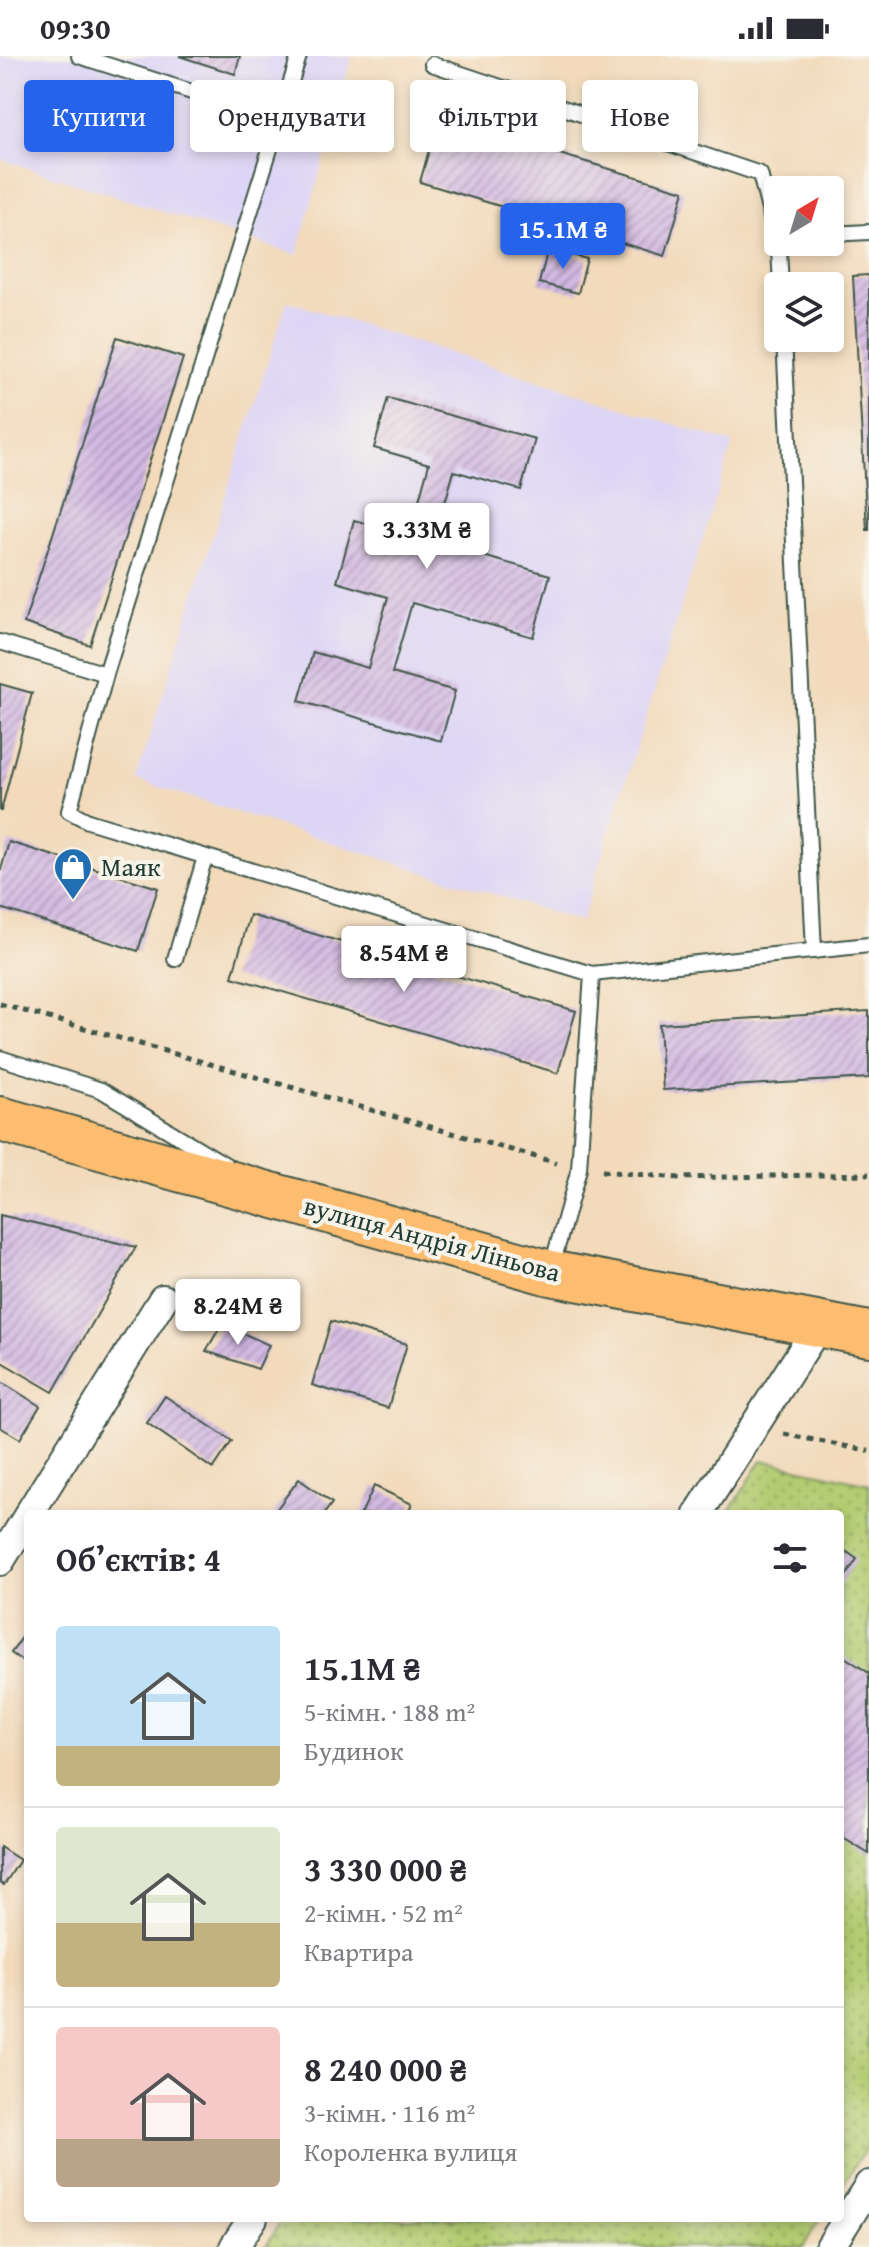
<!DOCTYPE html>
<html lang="uk">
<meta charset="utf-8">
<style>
:root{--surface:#fff;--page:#f2f2f3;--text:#2b2b33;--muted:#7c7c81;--line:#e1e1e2;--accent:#2563eb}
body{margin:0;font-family:"Gentium Book Plus",serif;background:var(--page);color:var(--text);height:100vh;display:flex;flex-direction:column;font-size:30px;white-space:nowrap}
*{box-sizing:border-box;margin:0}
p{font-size:26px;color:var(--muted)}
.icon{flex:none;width:44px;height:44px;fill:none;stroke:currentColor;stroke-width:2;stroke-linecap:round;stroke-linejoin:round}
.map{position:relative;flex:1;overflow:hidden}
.side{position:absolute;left:24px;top:1454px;width:820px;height:712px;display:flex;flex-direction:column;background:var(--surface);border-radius:8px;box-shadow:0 4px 12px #0003}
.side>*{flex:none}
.guide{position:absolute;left:24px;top:24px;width:822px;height:72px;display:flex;gap:16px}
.needle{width:52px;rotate:38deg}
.fabs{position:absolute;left:764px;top:120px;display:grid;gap:16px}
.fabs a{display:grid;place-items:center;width:80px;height:80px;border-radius:8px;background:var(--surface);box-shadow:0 4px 12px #0003;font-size:40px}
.price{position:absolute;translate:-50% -68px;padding:0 18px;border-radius:8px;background:#fff;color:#222;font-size:26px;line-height:52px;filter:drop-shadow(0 2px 4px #0008)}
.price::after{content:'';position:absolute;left:50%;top:48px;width:24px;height:18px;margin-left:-12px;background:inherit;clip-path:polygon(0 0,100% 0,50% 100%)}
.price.selected{background:var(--accent);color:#fff}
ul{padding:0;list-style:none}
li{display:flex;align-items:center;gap:24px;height:200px;padding:0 32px}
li+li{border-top:2px solid var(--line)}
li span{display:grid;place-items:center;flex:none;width:224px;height:160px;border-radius:8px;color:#555}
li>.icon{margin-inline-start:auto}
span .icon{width:96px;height:96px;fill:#fffc;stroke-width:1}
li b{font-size:34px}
h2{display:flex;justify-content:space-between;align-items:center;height:96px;padding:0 32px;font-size:34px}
.tag{padding:0 28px;border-radius:8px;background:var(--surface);box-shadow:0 4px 12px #0003;font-size:28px;line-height:72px}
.tag.selected{background:var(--accent);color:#fff}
.status{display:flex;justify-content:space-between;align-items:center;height:56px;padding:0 40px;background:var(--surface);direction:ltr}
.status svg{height:22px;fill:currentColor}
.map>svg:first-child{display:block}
</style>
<div class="status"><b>09:30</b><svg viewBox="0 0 49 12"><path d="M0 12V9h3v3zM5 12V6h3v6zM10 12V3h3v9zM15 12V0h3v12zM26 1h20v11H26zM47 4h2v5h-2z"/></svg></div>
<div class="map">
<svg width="869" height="2191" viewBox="0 0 869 2191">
<defs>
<pattern id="grass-dots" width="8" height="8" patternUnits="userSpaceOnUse" patternTransform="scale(2)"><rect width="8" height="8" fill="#b3cc71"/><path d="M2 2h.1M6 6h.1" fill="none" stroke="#91a75e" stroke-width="1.8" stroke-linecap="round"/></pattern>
<pattern id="building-hatch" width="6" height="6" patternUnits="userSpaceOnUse" patternTransform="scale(2)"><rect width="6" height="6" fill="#d2b7e2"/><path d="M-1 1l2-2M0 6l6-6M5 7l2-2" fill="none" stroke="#aa96b8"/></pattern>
</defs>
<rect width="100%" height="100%" fill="#f7f3e8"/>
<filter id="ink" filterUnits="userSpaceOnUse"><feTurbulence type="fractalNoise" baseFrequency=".0125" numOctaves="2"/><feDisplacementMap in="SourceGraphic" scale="16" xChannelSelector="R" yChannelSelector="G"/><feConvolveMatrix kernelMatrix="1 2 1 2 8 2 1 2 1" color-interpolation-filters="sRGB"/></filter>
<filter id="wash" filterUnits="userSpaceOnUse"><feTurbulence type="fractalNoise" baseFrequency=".006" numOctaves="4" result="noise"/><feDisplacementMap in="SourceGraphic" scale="32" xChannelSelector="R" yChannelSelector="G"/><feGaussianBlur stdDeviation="1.8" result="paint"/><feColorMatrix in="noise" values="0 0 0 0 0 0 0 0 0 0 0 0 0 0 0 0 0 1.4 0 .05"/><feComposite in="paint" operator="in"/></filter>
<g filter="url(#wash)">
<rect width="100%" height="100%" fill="#f2dabb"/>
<g fill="#ddd5f6">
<path d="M0,0H352L297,199L0,103Z"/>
<path d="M287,245L733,387L581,866L136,724Z"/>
</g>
<g fill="url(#grass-dots)" stroke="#698452" stroke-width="2">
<path d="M762,1404L869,1428V2087L840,2133V1458H728Z"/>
<path d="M283,2162H821L803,2191H265Z"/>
</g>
<g id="blocks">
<g fill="url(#building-hatch)">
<path d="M179,0H240L235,18Z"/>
<path d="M438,62L684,135L665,200L420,126Z"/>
<path d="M548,193L587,203L578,237L539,227Z"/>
<path d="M869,219V474H867L853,220Z"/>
<path d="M117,281L183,302L90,589L24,567Z"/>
<path d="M388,342L535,383L521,434L454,415L434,486L550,519L533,581L412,547L392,617L455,635L441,685L299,645L313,596L368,612L388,541L337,526L354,464L409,480L429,408L374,392Z"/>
<path d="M0,628L32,637L1,755H0Z"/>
<path d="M9,786L158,832L138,895L0,852V817Z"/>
<path d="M250,859L576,955L558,1017L232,921Z"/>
<path d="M869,955V1022L663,1034L659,968Z"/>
<path d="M0,1159L136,1191L53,1336L0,1305Z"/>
<path d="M331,1265L407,1288L388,1352L312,1329Z"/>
<path d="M222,1268L269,1289L258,1313L206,1295Z"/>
<path d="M0,1325L40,1350L20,1383L0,1371Z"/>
<path d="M165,1340L232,1385L213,1413L147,1367Z"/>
<path d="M299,1423L332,1447L324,1458H273Z"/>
<path d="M374,1430L412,1448L407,1458H361Z"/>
<path d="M840,1491L857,1503L840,1529Z"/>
<path d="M28,1573V1609L11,1597Z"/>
<path d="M843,1600L869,1617V1798L840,1780V1601Z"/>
<path d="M0,1791L20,1804L4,1829L0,1827Z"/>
</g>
</g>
</g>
<g filter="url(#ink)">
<use href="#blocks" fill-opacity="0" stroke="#3f5548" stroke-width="2"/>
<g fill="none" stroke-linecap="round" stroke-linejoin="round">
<g stroke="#3f5548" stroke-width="18">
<g id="service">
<path d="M79,0L279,64"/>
<path d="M299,0L106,618L69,755L88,765L592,918L869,889"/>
<path d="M432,8L760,118L779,193L781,230"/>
<path d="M830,178L869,176"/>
<path d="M784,282L814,895"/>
<path d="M0,586L106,618"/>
<path d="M175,903L205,801"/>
<path d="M0,1002L101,1034L226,1109"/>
<path d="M551,1213L579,1113L592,918"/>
</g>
</g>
<g stroke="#3f5548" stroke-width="32">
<g id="minor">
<path d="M29,1458L163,1243"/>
<path d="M698,1458L819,1269"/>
<path d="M0,1505L28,1460"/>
<path d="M234,2191L253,2162"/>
<path d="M830,2191L869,2129"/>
</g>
</g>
<g stroke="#3f5548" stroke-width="48">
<path id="primary" d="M0,1063L550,1217L869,1278"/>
</g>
<g stroke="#3f5548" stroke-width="5" stroke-dasharray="6 6" stroke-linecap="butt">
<path d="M0,948L557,1107"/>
<path d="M602,1115L679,1122L869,1118"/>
<path d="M784,1378L869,1395"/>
</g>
<use href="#service" stroke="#fff" stroke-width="14"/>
<use href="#minor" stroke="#fff" stroke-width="28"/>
<use href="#primary" stroke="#fcbd6f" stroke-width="44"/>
</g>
</g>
<defs>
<g id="shop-pin" transform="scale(2)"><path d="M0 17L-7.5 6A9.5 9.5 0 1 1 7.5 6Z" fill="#1f6fb2" stroke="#f7f3e8"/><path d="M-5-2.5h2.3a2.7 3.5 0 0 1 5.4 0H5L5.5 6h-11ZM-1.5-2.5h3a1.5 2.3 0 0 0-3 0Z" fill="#fff"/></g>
</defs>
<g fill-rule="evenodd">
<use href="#shop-pin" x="73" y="811"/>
</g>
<g text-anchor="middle" stroke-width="8" stroke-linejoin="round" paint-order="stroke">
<g font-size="26" fill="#1f3d34" stroke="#f7f3e8" text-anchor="start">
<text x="101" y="820">Маяк</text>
</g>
<g font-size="26" fill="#1f3d34" stroke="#f7f3e8">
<text transform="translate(432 1183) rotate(15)" y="9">вулиця Андрія Ліньова</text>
</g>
</g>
</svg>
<div class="fabs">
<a><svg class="needle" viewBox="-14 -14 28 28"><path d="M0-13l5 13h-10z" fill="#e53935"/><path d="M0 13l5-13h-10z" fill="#7c7c81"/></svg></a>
<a><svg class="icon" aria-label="layers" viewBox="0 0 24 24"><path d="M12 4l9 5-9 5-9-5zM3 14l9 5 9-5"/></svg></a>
</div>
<b class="price selected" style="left:563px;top:215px">15.1M ₴</b>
<b class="price" style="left:427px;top:515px">3.33M ₴</b>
<b class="price" style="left:404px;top:938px">8.54M ₴</b>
<b class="price" style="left:238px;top:1291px">8.24M ₴</b>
<div class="guide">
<a class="tag selected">Купити</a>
<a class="tag">Орендувати</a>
<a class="tag">Фільтри</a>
<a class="tag">Нове</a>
</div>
<section class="side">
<h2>Об’єктів: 4<svg class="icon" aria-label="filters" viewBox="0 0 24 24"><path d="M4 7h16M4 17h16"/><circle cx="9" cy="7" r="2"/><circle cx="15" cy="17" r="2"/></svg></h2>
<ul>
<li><span style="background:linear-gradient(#bfe0f5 75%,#c2b280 0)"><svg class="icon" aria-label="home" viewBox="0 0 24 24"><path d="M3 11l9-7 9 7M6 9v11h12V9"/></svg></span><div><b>15.1M ₴</b><p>5-кімн. · 188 m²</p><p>Будинок</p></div></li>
<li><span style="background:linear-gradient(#dfe7d0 60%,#c2b280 0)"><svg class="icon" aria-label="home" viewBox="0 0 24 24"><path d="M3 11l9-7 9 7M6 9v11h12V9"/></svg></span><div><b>3 330 000 ₴</b><p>2-кімн. · 52 m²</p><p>Квартира</p></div></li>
<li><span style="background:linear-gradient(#f6c9c9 70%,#b9a48a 0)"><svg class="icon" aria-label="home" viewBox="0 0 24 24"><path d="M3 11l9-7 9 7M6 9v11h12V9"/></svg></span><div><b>8 240 000 ₴</b><p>3-кімн. · 116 m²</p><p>Короленка вулиця</p></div></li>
</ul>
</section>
</div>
